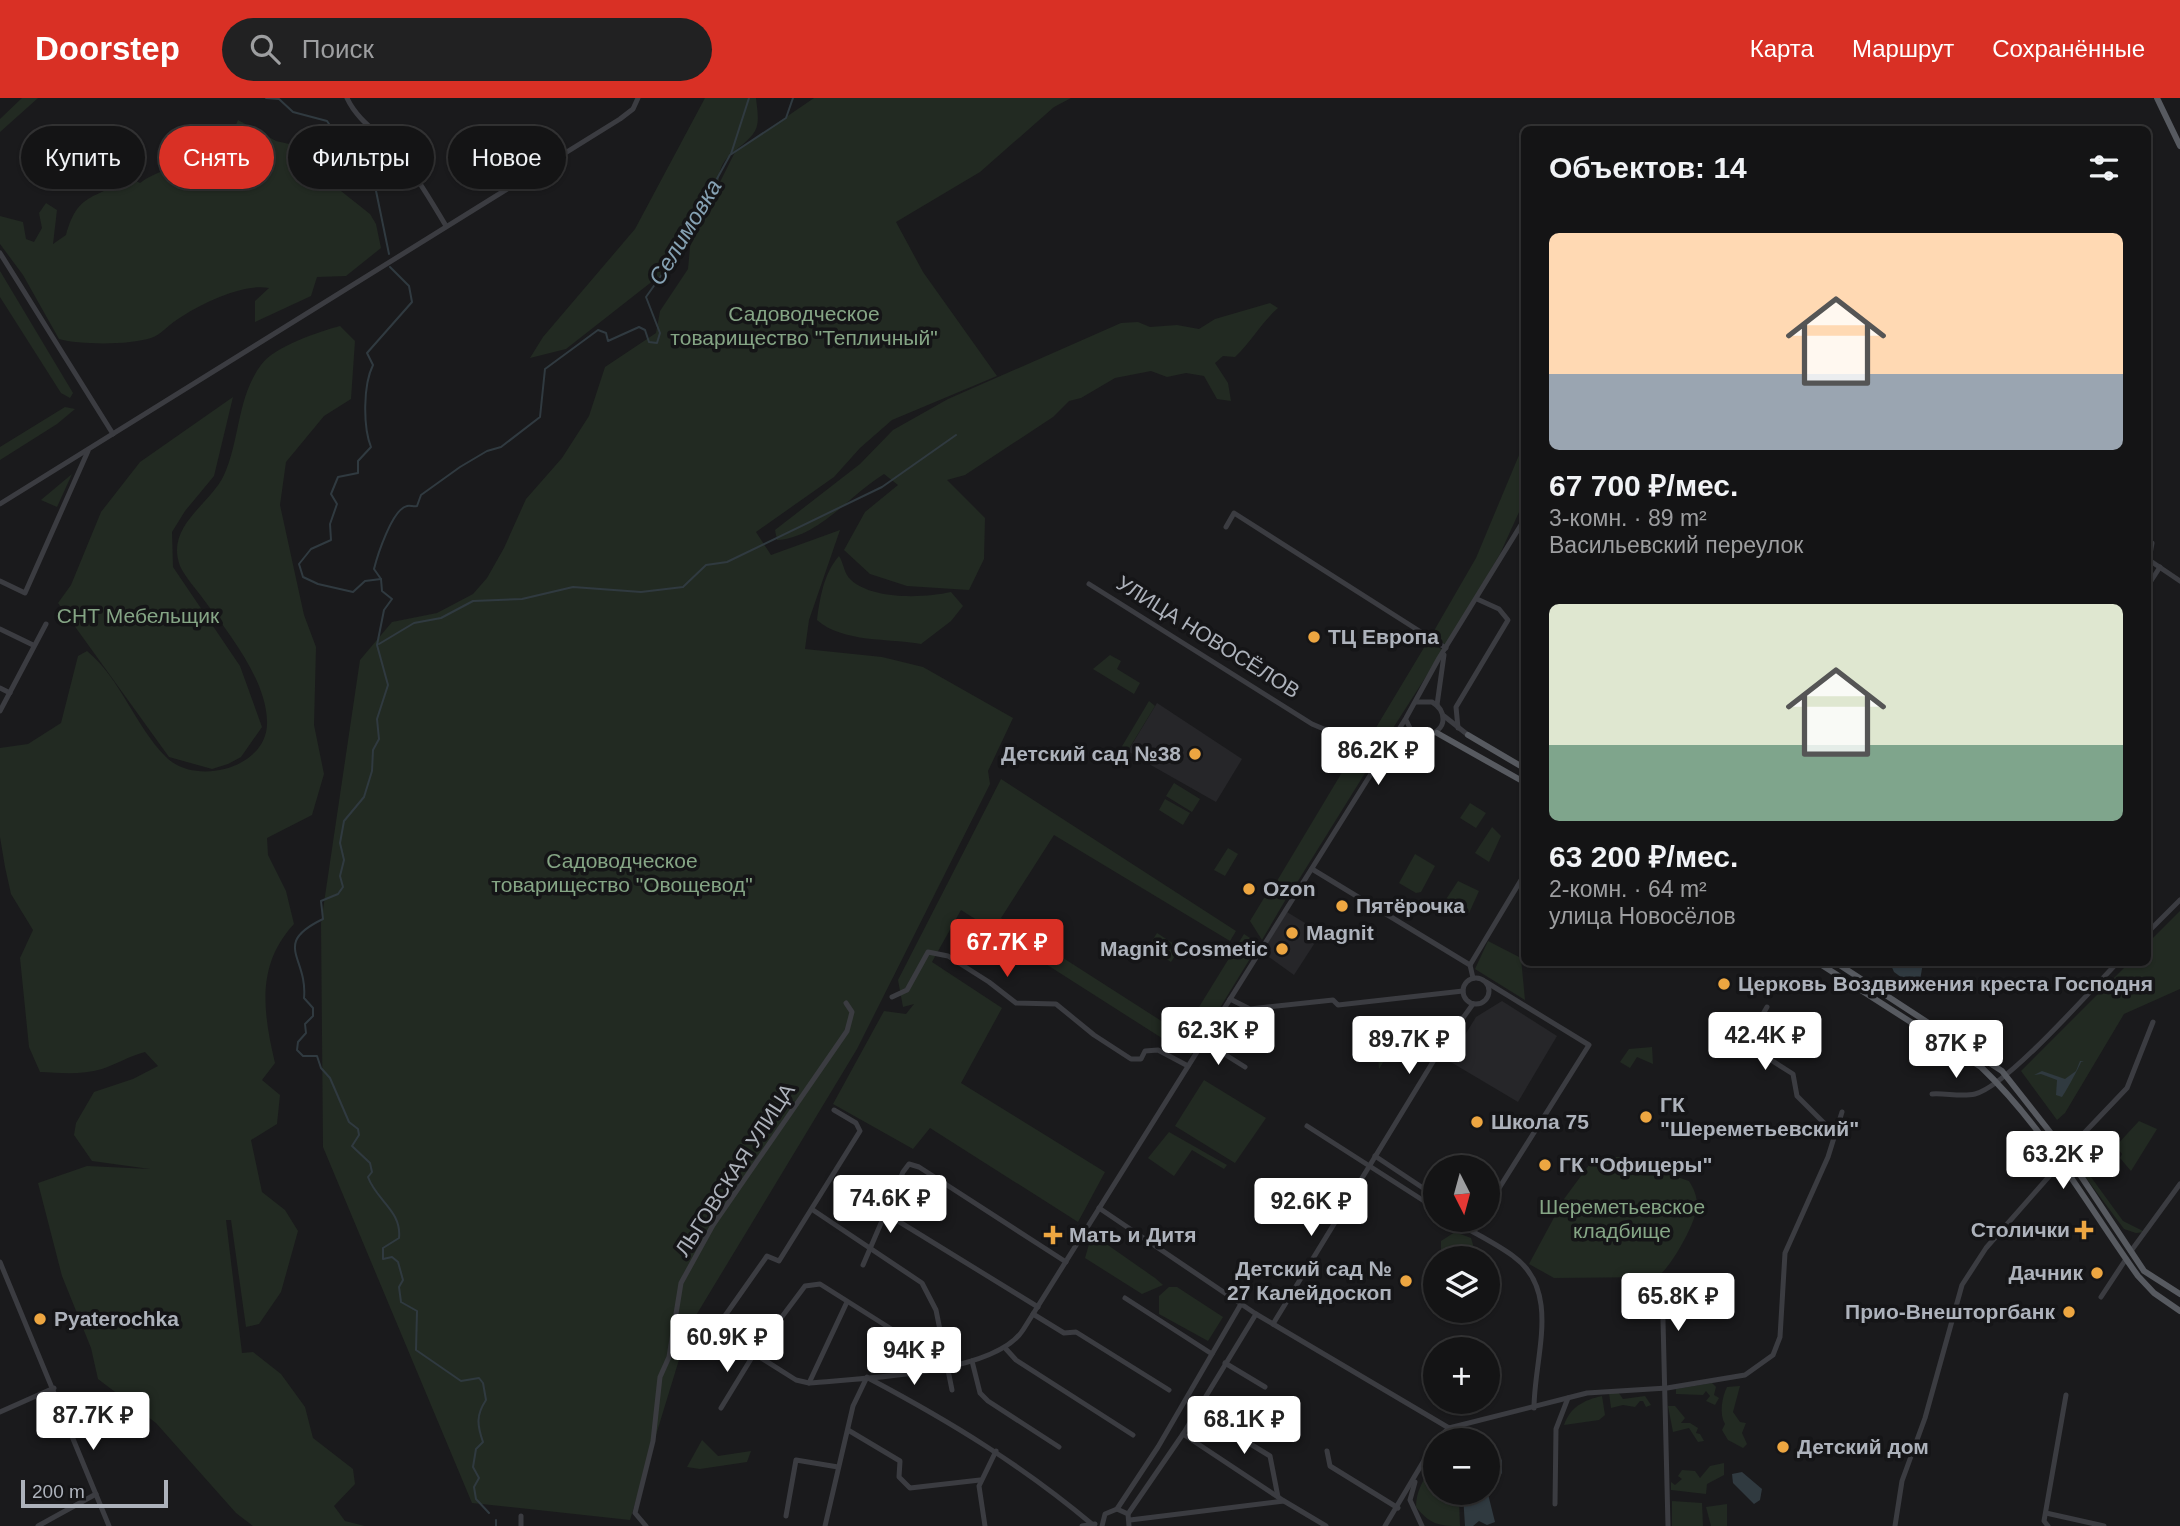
<!DOCTYPE html>
<html lang="ru">
<meta charset="utf-8">
<style>
:root{--surface:#141415;--page:#212122;--text:#f1f3f6;--muted:#9d9ea0;--line:#333334;--accent:#d93025}
body{margin:0;font-family:Arial,sans-serif;background:var(--page);color:var(--text);height:100vh;display:flex;flex-direction:column;font-size:26px;white-space:nowrap}
*{box-sizing:border-box;margin:0}
p{font-size:23px;color:var(--muted)}
.icon{flex:none;width:38px;height:38px;fill:none;stroke:currentColor;stroke-width:2;stroke-linecap:round;stroke-linejoin:round}
.map{position:relative;flex:1;overflow:hidden}
.panel{position:absolute;left:1521px;top:28px;width:630px;height:840px;display:flex;flex-direction:column;background:var(--surface);border-radius:10px;box-shadow:0 2px 5px #0004,0 0 0 2px var(--line)}
.panel>*{flex:none}
.top-card{position:absolute;left:21px;top:28px;width:665px;height:63px;display:flex;gap:14px}
.needle{width:46px;rotate:174deg}
.controls{position:absolute;left:1423px;top:1057px;display:grid;gap:14px}
.controls a{display:grid;place-items:center;width:77px;height:77px;border-radius:50%;background:var(--surface);box-shadow:0 2px 5px #0004,0 0 0 2px var(--line);font-size:35px}
.scale{position:absolute;left:21px;bottom:18px;width:147px;box-sizing:border-box;padding-left:7px;border:4px solid #adb2bb;border-top:0;font-size:19px;line-height:24px;white-space:nowrap;color:#adb2bb;-webkit-text-stroke:5px #151517;paint-order:stroke}
.price{position:absolute;translate:-50% -60px;padding:0 16px;border-radius:7px;background:#fff;color:#222;font-size:23px;line-height:46px;filter:drop-shadow(0 2px 4px #0008)}
.price::after{content:'';position:absolute;left:50%;top:42px;width:21px;height:16px;margin-left:-10px;background:inherit;clip-path:polygon(0 0,100% 0,50% 100%)}
.price.on{background:var(--accent);color:#fff}
ul{padding:0;list-style:none}
li{display:grid;align-content:center;gap:14px;height:371px;padding:0 28px}
li span{display:grid;place-items:center;height:217px;border-radius:10px;color:#555}
li>.icon{margin-inline-start:auto}
span .icon{width:126px;height:126px;fill:#fffc;stroke-width:1}
li b{font-size:30px}
h2{display:flex;justify-content:space-between;align-items:center;height:84px;padding:0 28px;font-size:30px}
.tag{padding:0 24px;border-radius:32px;background:var(--surface);box-shadow:0 2px 5px #0004,0 0 0 2px var(--line);font-size:24px;line-height:63px}
.tag.on{background:var(--accent);color:#fff}
header{display:flex;align-items:center;gap:42px;box-sizing:border-box;height:98px;padding:0 35px;background:var(--accent);color:#fff}
header strong{font-size:33px}
nav{display:flex;gap:38px;margin-inline-start:auto;font-size:24px}
.search{width:490px;height:63px;background:var(--page);display:flex;align-items:center;gap:18px;box-sizing:border-box;padding:0 24px;border-radius:38px;color:var(--muted);font-size:26px}
.map>svg:first-child{display:block}
</style>
<header>
<strong>Doorstep</strong>
<div class="search"><svg class="icon" aria-label="search" viewBox="0 0 24 24"><circle cx="10" cy="10" r="6"/><path d="M15 15l6 6"/></svg>Поиск</div>
<nav><a>Карта</a><a>Маршрут</a><a>Сохранённые</a></nav>
</header>
<div class="map">
<svg width="2180" height="1428" viewBox="0 0 2180 1428">
<rect width="100%" height="100%" fill="#1a1a1c"/>
<g fill="#262629">
<path d="M1157,605L1242,661L1216,704L1149,666L1156,654L1145,647L1137,659L1128,653Z"/>
<path d="M1287,814L1310,828L1316,843L1294,877L1262,854Z"/>
<path d="M1502,903L1557,938L1518,1004L1449,963L1476,919Z"/>
</g>
<g fill="#222a22">
<path d="M22,0H38L0,34V21Z"/>
<path d="M705,0H756C757,10 760,24 755,33C743,53 717,55 719,86L735,54L814,0H1071L1054,9L980,74L896,124L923,174L997,278L892,322L860,350L834,379L756,434L771,457L840,432L809,522L805,551L882,559L923,569L1013,620L988,673L990,686L857,951L689,1229L630,1422L472,1405L323,1049L321,825L360,562L392,524L437,515L473,496L487,480L504,450L526,401L562,360L589,318L605,269L656,235L660,213L688,171L691,139L682,149L677,169L654,182L566,251L530,260L543,239L635,131Z"/>
<path d="M238,22L276,43L307,50L328,70L341,93L370,116L376,126L381,150L346,178L317,179L311,198L255,224V203L269,190C243,185 200,206 178,221C169,226 161,237 151,240C130,247 80,247 59,241L23,177L0,146V118L23,124L26,141L34,144L42,130L39,115L46,105L57,112L53,146L66,137C79,90 98,104 126,78L140,85C164,67 199,67 222,46H239L234,31Z"/>
<path d="M0,173L73,295L70,300L61,295L0,199Z"/>
<path d="M1270,205L1278,210C1261,225 1252,243 1235,259L1223,258L1215,265L1228,285L1231,303L1217,301L1204,278L1186,275L1167,279L1151,273L1115,280L1081,300L1069,303L1053,319L965,377L947,382L985,420L984,461L969,492L907,488L870,476L844,452L865,414L898,387L884,376C851,396 818,440 777,442L775,432L860,366L893,332L948,301L1121,225L1138,224L1150,229L1177,227L1199,231L1215,221Z"/>
<path d="M340,228L355,243L351,301L324,318L286,364L280,407L304,517L316,549L314,627L324,676L312,717L267,740L268,757L286,793L294,826C256,867 263,914 275,965L262,982L280,997L277,1026L251,1042L262,1094L285,1112L298,1133L281,1194L259,1226L246,1229L231,1122H226L242,1255L253,1254L281,1276L305,1309L313,1340L353,1371L355,1386L334,1408L345,1423L365,1428H253L236,1415L156,1325L98,1281L91,1250L62,1178L38,1085L87,1068L150,1071L92,1063L74,1037L76,1025L94,994L133,981L158,968L145,954C129,958 117,966 102,971C82,977 61,975 40,974L29,949L20,860L33,832L11,796L5,769L0,739V650L28,646L61,625L78,558L87,553C121,581 135,628 166,659C196,689 269,670 267,623C266,581 228,534 204,502C197,492 185,479 180,468C165,428 210,407 224,377C240,342 237,299 261,267C275,248 318,234 340,228Z"/>
<path d="M233,299L214,378L185,413L172,434L173,469L240,568L262,629L241,659L228,666L212,671L169,659L58,505L71,487L101,414L140,364Z"/>
<path d="M65,309L75,311L57,326L0,362V349Z"/>
<path d="M1522,350H1524V403L1500,456L1446,547L1431,538L1476,460Z"/>
<path d="M72,376L57,409L41,402Z"/>
<path d="M839,458C844,466 844,476 851,482C873,502 924,500 951,494L963,508L951,523L921,546C889,540 843,545 817,522C820,499 824,475 839,458Z"/>
<path d="M1428,543L1443,552L1386,641L1371,638Z"/>
<path d="M1110,557L1121,563L1117,571L1140,585L1134,596L1093,571Z"/>
<path d="M1149,603L1155,608L1127,654L1121,650Z"/>
<path d="M1359,646L1380,651L1288,799L1274,788Z"/>
<path d="M1001,681L1236,833L1230,843L1054,737L1001,820L1177,933L1168,944L961,812L932,864L1002,910L961,985L1105,1074L1078,1124L930,1030L913,1051L833,1006L884,913L906,916L914,906L903,909L898,882Z"/>
<path d="M1174,685L1200,701L1192,714L1166,698Z"/>
<path d="M1165,701L1190,715L1183,727L1159,712Z"/>
<path d="M1470,705L1486,715L1476,730L1460,720Z"/>
<path d="M1492,729L1501,738L1489,764L1475,755Z"/>
<path d="M1228,750L1238,756L1225,778L1214,772Z"/>
<path d="M1415,756L1435,768L1421,794L1416,795L1399,785Z"/>
<path d="M1458,783L1479,793L1469,815L1458,818L1444,810L1443,806Z"/>
<path d="M1275,795L1286,801L1262,842L1250,823L1264,800Z"/>
<path d="M2180,813V891L2124,916L2065,1015L2057,1022L2021,973L2129,865L2147,864V846Z"/>
<path d="M1157,835L1180,850L1171,864L1148,849Z"/>
<path d="M1244,836L1259,846L1191,957L1180,946L1183,935Z"/>
<path d="M1488,843L1521,860L1525,902L1475,871Z"/>
<path d="M1773,921L1765,934L1774,939L1766,953L1750,943L1762,922Z"/>
<path d="M1401,934L1379,971L1376,936Z"/>
<path d="M1652,949L1653,966L1637,959L1630,970L1620,964L1629,951Z"/>
<path d="M1204,982L1266,1020L1235,1065L1175,1028Z"/>
<path d="M2139,1023L2157,1031L2131,1073L2120,1060L2122,1056L2116,1048Z"/>
<path d="M1169,1034L1227,1067L1224,1071L1192,1052L1174,1078L1148,1060Z"/>
<path d="M2072,1053L2123,1123L2145,1134L2136,1135L2124,1131L2069,1057Z"/>
<path d="M1595,1059H1619L1689,1083C1694,1091 1697,1098 1697,1108C1696,1125 1670,1171 1657,1179L1554,1180L1529,1166L1564,1101Z"/>
<path d="M1455,1134L1471,1140L1477,1160H1441V1143Z"/>
<path d="M1092,1136L1155,1180L1163,1187L1142,1196L1085,1160Z"/>
<path d="M1169,1189H1177L1223,1219L1208,1243L1159,1216V1198Z"/>
<path d="M1712,1285L1716,1289L1714,1297L1719,1300L1715,1307L1706,1303L1710,1298L1706,1293L1703,1297L1676,1296V1291Z"/>
<path d="M1740,1288L1733,1314L1740,1324L1746,1325L1742,1335L1747,1346L1743,1350L1728,1342L1722,1332L1725,1326C1719,1316 1722,1299 1727,1289Z"/>
<path d="M1618,1294L1623,1301L1645,1298L1651,1307L1646,1309L1643,1303H1640L1635,1309L1623,1307L1611,1310L1609,1295Z"/>
<path d="M1602,1298L1605,1317L1599,1322L1564,1327C1570,1309 1584,1302 1602,1298Z"/>
<path d="M1668,1308H1675L1685,1320L1681,1325H1690L1698,1330L1696,1335L1700,1336L1704,1343L1698,1344L1689,1330L1673,1334Z"/>
<path d="M702,1342L718,1358L751,1353L747,1364L700,1371L687,1369Z"/>
<path d="M1724,1365V1377L1707,1386L1706,1396L1671,1392V1384L1675,1387L1682,1381L1678,1378L1682,1372L1695,1373L1700,1380L1710,1368Z"/>
<path d="M1435,1369V1395H1452L1450,1405L1459,1403L1460,1428C1438,1428 1430,1426 1416,1409C1416,1394 1423,1379 1435,1369Z"/>
<path d="M1672,1403L1702,1405L1703,1428H1672Z"/>
<path d="M1727,1406V1428H1711L1706,1409Z"/>
</g>
<g fill="#303a40">
<path d="M1890,865H1923L1920,882L1909,885L1894,874Z"/>
<path d="M2080,963H2084L2081,964C2080,968 2065,995 2062,999L2056,997L2057,982L2041,976L2034,977L2042,973L2065,981L2076,973Z"/>
<path d="M1497,1358L1502,1362V1375L1488,1396L1495,1424L1487,1427L1479,1423L1473,1428H1465L1463,1397L1468,1400L1472,1395H1488V1361Z"/>
<path d="M1742,1374L1762,1391L1760,1402L1754,1406L1733,1385L1732,1376Z"/>
</g>
<g fill="none" stroke-linecap="round" stroke-linejoin="round">
<g stroke="#303a40" stroke-width="2">
<path d="M266,0L279,1L293,14L327,23L342,45L361,62L375,88L389,156"/>
<path d="M731,56L749,0"/>
<path d="M381,481L365,483L353,494L318,486L303,479L299,466L311,451L331,442L330,426L337,406L331,396L338,379L358,375V363L371,349C363,329 363,287 373,267L367,255L412,204L409,188L390,169"/>
<path d="M379,546L414,525L441,520L473,503L522,501L573,489L641,494L683,489L706,467L727,464L882,389L956,337"/>
<path d="M489,1415L476,1401L474,1389L479,1380L473,1369L476,1351L483,1344C477,1327 476,1317 486,1302L483,1285L479,1280L461,1283L416,1252L417,1213L401,1204L399,1189L403,1182L398,1164L392,1159L383,1161V1150L399,1140C402,1113 376,1102 368,1079L372,1074L370,1065L352,1048L359,1037L358,1031L349,1024L330,980L321,970L317,958H303L297,952L298,944L306,935L305,926L313,918V910L304,900C308,859 271,846 323,821L321,803L338,796L343,789L340,778L344,762L340,745L344,723L364,699L372,673L373,652L379,641L377,621L388,587L377,547L384,512L392,501L382,493L381,481L374,471C377,459 392,411 407,408C410,407 414,409 417,408L421,397L460,369L487,353L501,349L540,319L545,271L598,232L606,235L608,243L639,229L645,232L649,244L657,245L660,235L646,199L673,161L730,57L786,20L793,0"/>
<path d="M496,1422V1428"/>
</g>
<g stroke="#3b3c41" stroke-width="5">
<path d="M347,0C358,24 381,36 398,55C417,78 431,103 446,128"/>
<path d="M0,155L113,336"/>
<path d="M0,406L620,21L633,11L638,0"/>
<path d="M1226,429L1234,415L1446,550"/>
<path d="M2152,445L2149,462L2180,483"/>
<path d="M0,483L25,495L88,353"/>
<path d="M1089,486L1312,626C1335,636 1359,645 1385,646C1400,647 1444,640 1443,621C1443,613 1439,608 1432,604H1416"/>
<path d="M2147,489L2160,469"/>
<path d="M0,531L33,547"/>
<path d="M0,590L10,595"/>
<path d="M1437,607L1444,557"/>
<path d="M0,613L46,526"/>
<path d="M1444,618L1468,637"/>
<path d="M1406,622L1412,634L1421,639"/>
<path d="M1458,630L1456,609L1508,522L1499,511L1477,501"/>
<path d="M1312,771L1470,867L1473,880"/>
<path d="M2147,835L2180,802"/>
<path d="M1470,867L1524,777"/>
<circle cx="1476" cy="893" r="13"/>
<path d="M1486,884L1589,947L1496,1095"/>
<path d="M892,899L907,892L928,854L948,858L989,884L1016,905L1056,906L1094,937L1131,961H1141L1145,953L1158,952L1188,968"/>
<path d="M1230,901L1250,911L1333,902L1338,907L1463,893"/>
<path d="M1767,909L1746,946L1793,976L1797,998L1832,1033"/>
<path d="M1202,942L1245,969"/>
<path d="M1932,996C1945,995 1962,999 1975,996C2006,989 2091,892 2118,864"/>
<path d="M834,1012L856,1025L860,1033L779,1163L767,1158L722,1222L720,1234L796,1282L809,1285C861,1280 994,1277 1023,1232L1406,620L1439,560L1524,422"/>
<path d="M1307,1028L1435,1110"/>
<path d="M2066,1054L2127,990L2153,924"/>
<path d="M1375,1058L1435,1098"/>
<path d="M1099,1110L1256,1216L1449,1330"/>
<path d="M813,1112L922,1185L936,1212L952,1292"/>
<path d="M885,1115L1038,1209"/>
<path d="M1452,1122C1472,1134 1494,1144 1513,1158C1562,1193 1534,1259 1534,1310"/>
<path d="M2131,1153L2180,1086"/>
<path d="M0,1164L109,1428"/>
<path d="M863,1167L903,1074L909,1066L919,1069L1066,1164"/>
<path d="M1662,1181L1668,1428"/>
<path d="M2101,1199L2126,1161"/>
<path d="M1125,1200L1212,1256"/>
<path d="M1033,1216L1064,1235L1076,1234L1169,1292"/>
<path d="M1273,1226L1442,949L1473,906"/>
<path d="M1006,1251L1016,1262L1133,1337"/>
<path d="M972,1263L980,1295L988,1303L1059,1349"/>
<path d="M1225,1265L1265,1289"/>
<path d="M870,1281C951,1324 1023,1368 1093,1427"/>
<path d="M809,1285L847,1204"/>
<path d="M721,1310L754,1256L805,1188L820,1186L904,1239L942,1234"/>
<path d="M0,1314L54,1290"/>
<path d="M1208,1320L1270,1358L1278,1399"/>
<path d="M1449,1330L1587,1295L1667,1290L1745,1277L1773,1257L1780,1239L1785,1155L1828,1059L1842,1014"/>
<path d="M848,1332L900,1363L899,1379L910,1390L980,1382"/>
<path d="M1183,1336L1284,1403"/>
<path d="M1436,1342L1449,1330"/>
<path d="M1327,1353L1330,1368L1398,1410"/>
<path d="M1415,1384L1410,1402L1422,1428"/>
<path d="M1555,1406L1556,1331L1568,1300"/>
<path d="M1117,1411L1158,1349L1241,1206"/>
<path d="M2046,1415L2104,1428"/>
<path d="M1128,1416L1183,1336L1256,1216"/>
<path d="M786,1418L796,1362L838,1369"/>
<path d="M1130,1422L1284,1403L1326,1428"/>
<path d="M38,1428L96,1396"/>
<path d="M521,1428V1418"/>
<path d="M646,1428L635,1415L653,1343L660,1279L669,1259L681,1185L713,1127L847,933L852,914L846,905"/>
<path d="M825,1428L853,1308L867,1279"/>
<path d="M985,1428L979,1388L996,1353"/>
<path d="M1082,1428L1095,1426"/>
<path d="M1102,1428L1105,1416L1117,1411L1128,1416L1129,1428"/>
<path d="M1385,1428L1435,1344"/>
<path d="M1895,1428L1902,1383L1925,1320L1962,1187L1986,1150L2060,1066"/>
<path d="M2048,1428L2044,1423L2066,1297"/>
</g>
<g stroke="#575a60" stroke-width="6">
<path d="M2157,0L2180,48"/>
<path d="M1437,635L1524,684"/>
<path d="M1468,637L1524,670"/>
<path d="M1817,864L1981,969C2044,1029 2088,1108 2138,1178L2154,1195L2180,1213"/>
<path d="M1835,864L2002,973L2061,1048L2144,1173L2180,1196"/>
</g>
</g>
<g fill="#eda641" stroke="#151517" stroke-width="2.5">
<circle cx="1314" cy="539" r="7"/>
<circle cx="1195" cy="656" r="7"/>
<circle cx="1249" cy="791" r="7"/>
<circle cx="1342" cy="808" r="7"/>
<circle cx="1292" cy="835" r="7"/>
<circle cx="1282" cy="851" r="7"/>
<circle cx="1724" cy="886" r="7"/>
<circle cx="1646" cy="1019" r="7"/>
<circle cx="1477" cy="1024" r="7"/>
<circle cx="1545" cy="1067" r="7"/>
<path d="M2080.5 1121.5h7v7h7v7h-7v7h-7v-7h-7v-7h7z"/>
<path d="M1049.5 1126.5h7v7h7v7h-7v7h-7v-7h-7v-7h7z"/>
<circle cx="2097" cy="1175" r="7"/>
<circle cx="1406" cy="1183" r="7"/>
<circle cx="2069" cy="1214" r="7"/>
<circle cx="40" cy="1221" r="7"/>
<circle cx="1783" cy="1349" r="7"/>
</g>
<g text-anchor="middle" stroke-width="7" stroke-linejoin="round" paint-order="stroke">
<g font-size="21" fill="#85a585" stroke="#151517">
<text x="804" y="223">Садоводческое<tspan x="804" dy="24">товарищество "Тепличный"</tspan></text>
<text x="138" y="525">СНТ Мебельщик</text>
<text x="622" y="770">Садоводческое<tspan x="622" dy="24">товарищество "Овощевод"</tspan></text>
<text x="1622" y="1116">Шереметьевское<tspan x="1622" dy="24">кладбище</tspan></text>
</g>
<g font-size="21" fill="#adb2bb" stroke="#151517">
<text transform="translate(1208 539) rotate(32)" y="7">УЛИЦА НОВОСЁЛОВ</text>
<text transform="translate(735 1072) rotate(-57)" y="7">ЛЬГОВСКАЯ УЛИЦА</text>
</g>
<g font-size="21" font-weight="bold" fill="#adb2bb" stroke="#151517" text-anchor="start">
<text x="1328" y="546">ТЦ Европа</text>
<text x="1181" y="663" text-anchor="end">Детский сад №38</text>
<text x="1263" y="798">Ozon</text>
<text x="1356" y="815">Пятёрочка</text>
<text x="1306" y="842">Magnit</text>
<text x="1268" y="858" text-anchor="end">Magnit Cosmetic</text>
<text x="1738" y="893">Церковь Воздвижения креста Господня</text>
<text x="1660" y="1014">ГК<tspan x="1660" dy="24">"Шереметьевский"</tspan></text>
<text x="1491" y="1031">Школа 75</text>
<text x="1559" y="1074">ГК "Офицеры"</text>
<text x="2070" y="1139" text-anchor="end">Столички</text>
<text x="1069" y="1144">Мать и Дитя</text>
<text x="1392" y="1178" text-anchor="end">Детский сад №<tspan x="1392" dy="24">27 Калейдоскоп</tspan></text>
<text x="2083" y="1182" text-anchor="end">Дачник</text>
<text x="2055" y="1221" text-anchor="end">Прио-Внешторгбанк</text>
<text x="54" y="1228">Pyaterochka</text>
<text x="1797" y="1356">Детский дом</text>
</g>
<g font-size="23" font-style="italic" fill="#86a2b4" stroke="#151517">
<text transform="translate(685 134) rotate(-59)" y="8">Селимовка</text>
</g>
</g>
</svg>
<div class="controls">
<a><svg class="needle" viewBox="-14 -14 28 28"><path d="M0-13l5 13h-10z" fill="#e53935"/><path d="M0 13l5-13h-10z" fill="#9d9ea0"/></svg></a>
<a><svg class="icon" aria-label="layers" viewBox="0 0 24 24"><path d="M12 4l9 5-9 5-9-5zM3 14l9 5 9-5"/></svg></a>
<a>+</a>
<a>−</a>
</div>
<div class="scale">200 m</div>
<b class="price" style="left:1378px;top:689px">86.2K ₽</b>
<b class="price on" style="left:1007px;top:881px">67.7K ₽</b>
<b class="price" style="left:1218px;top:969px">62.3K ₽</b>
<b class="price" style="left:1765px;top:974px">42.4K ₽</b>
<b class="price" style="left:1409px;top:978px">89.7K ₽</b>
<b class="price" style="left:1956px;top:982px">87K ₽</b>
<b class="price" style="left:2063px;top:1093px">63.2K ₽</b>
<b class="price" style="left:890px;top:1137px">74.6K ₽</b>
<b class="price" style="left:1311px;top:1140px">92.6K ₽</b>
<b class="price" style="left:1678px;top:1235px">65.8K ₽</b>
<b class="price" style="left:727px;top:1276px">60.9K ₽</b>
<b class="price" style="left:914px;top:1289px">94K ₽</b>
<b class="price" style="left:93px;top:1354px">87.7K ₽</b>
<b class="price" style="left:1244px;top:1358px">68.1K ₽</b>
<div class="top-card">
<a class="tag">Купить</a>
<a class="tag on">Снять</a>
<a class="tag">Фильтры</a>
<a class="tag">Новое</a>
</div>
<section class="panel">
<h2>Объектов: 14<svg class="icon" aria-label="filters" viewBox="0 0 24 24"><path d="M4 7h16M4 17h16"/><circle cx="9" cy="7" r="2"/><circle cx="15" cy="17" r="2"/></svg></h2>
<ul>
<li><span style="background:linear-gradient(#ffd9b3 65%,#9aa5b1 0)"><svg class="icon" aria-label="home" viewBox="0 0 24 24"><path d="M3 11l9-7 9 7M6 9v11h12V9"/></svg></span><div><b>67 700 ₽/мес.</b><p>3-комн. · 89 m²</p><p>Васильевский переулок</p></div></li>
<li><span style="background:linear-gradient(#dfe7d0 65%,#7fa58c 0)"><svg class="icon" aria-label="home" viewBox="0 0 24 24"><path d="M3 11l9-7 9 7M6 9v11h12V9"/></svg></span><div><b>63 200 ₽/мес.</b><p>2-комн. · 64 m²</p><p>улица Новосёлов</p></div></li>
</ul>
</section>
</div>
